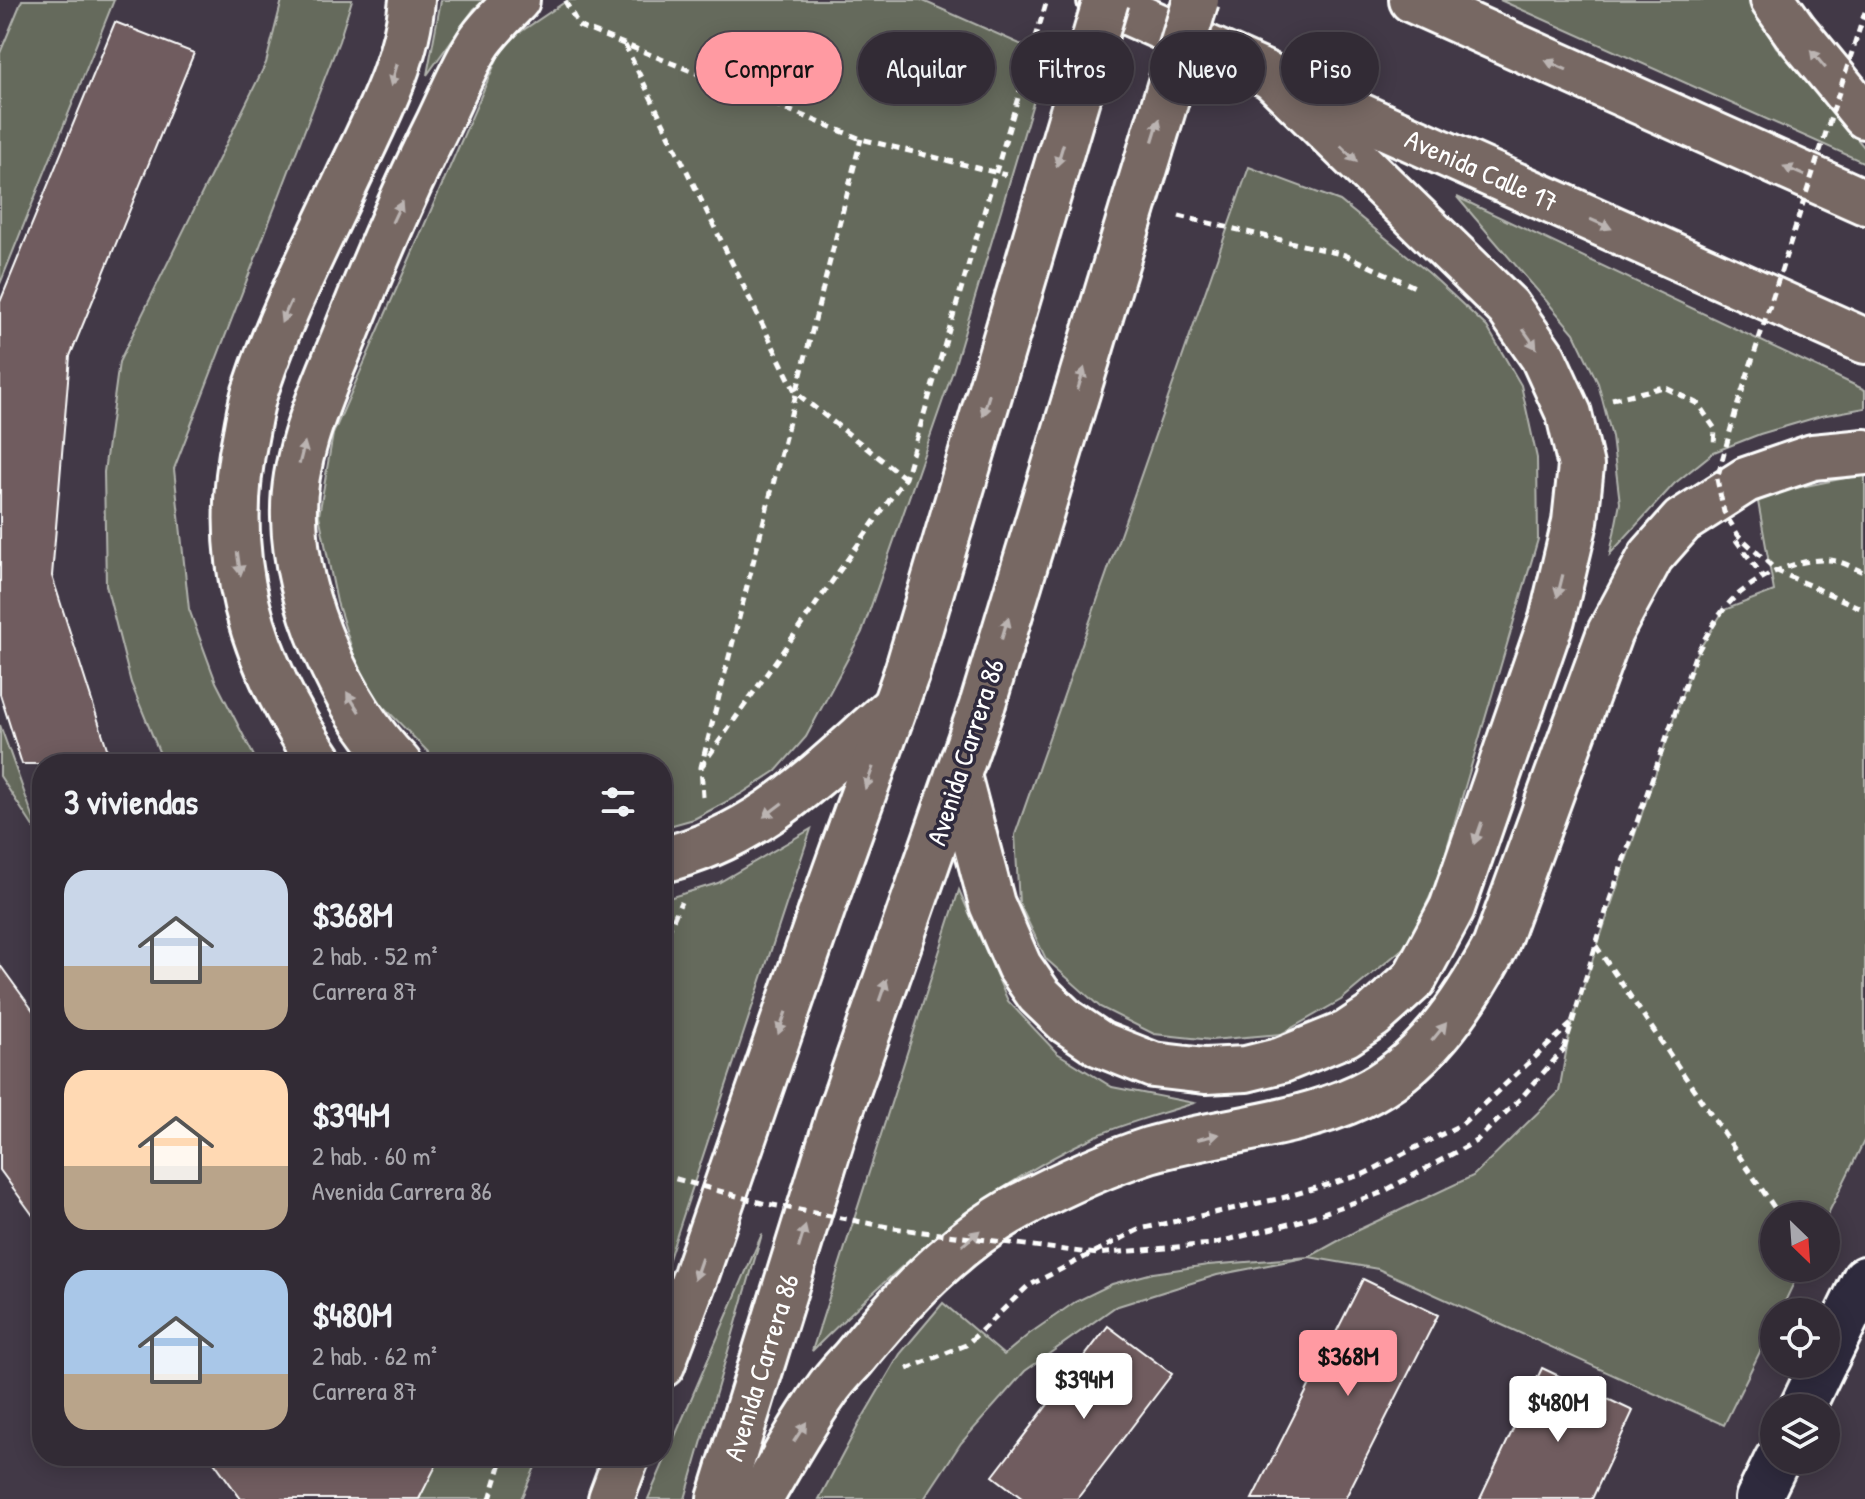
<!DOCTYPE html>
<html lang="es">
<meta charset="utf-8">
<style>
:root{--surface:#322b35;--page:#3a333d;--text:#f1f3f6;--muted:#a8a7ad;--line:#4d4750;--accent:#ff9aa2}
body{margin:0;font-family:"Patrick Hand",sans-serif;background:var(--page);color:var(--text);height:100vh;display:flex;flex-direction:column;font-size:30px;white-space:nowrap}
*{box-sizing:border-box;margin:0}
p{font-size:26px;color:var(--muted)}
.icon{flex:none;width:44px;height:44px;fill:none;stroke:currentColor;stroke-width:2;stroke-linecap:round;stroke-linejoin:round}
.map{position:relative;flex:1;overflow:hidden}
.drawer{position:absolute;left:32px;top:754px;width:640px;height:712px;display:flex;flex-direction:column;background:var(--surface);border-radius:32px;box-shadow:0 4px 20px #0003,0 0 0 2px var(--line)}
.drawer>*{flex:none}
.guide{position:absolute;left:696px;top:32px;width:760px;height:72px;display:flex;gap:16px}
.needle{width:52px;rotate:155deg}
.tools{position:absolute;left:1760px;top:1202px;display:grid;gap:16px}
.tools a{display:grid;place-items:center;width:80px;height:80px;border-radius:50%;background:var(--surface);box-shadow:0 4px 20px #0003,0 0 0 2px var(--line);font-size:40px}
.price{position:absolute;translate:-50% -68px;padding:0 18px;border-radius:8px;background:#fff;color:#222;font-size:26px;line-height:52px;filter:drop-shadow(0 2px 4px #0008)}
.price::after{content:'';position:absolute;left:50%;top:48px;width:24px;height:18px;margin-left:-12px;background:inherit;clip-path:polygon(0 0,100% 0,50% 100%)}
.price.current{background:var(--accent);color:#111}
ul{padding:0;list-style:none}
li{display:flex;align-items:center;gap:24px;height:200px;padding:0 32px}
li span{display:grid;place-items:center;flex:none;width:224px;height:160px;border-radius:24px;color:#555}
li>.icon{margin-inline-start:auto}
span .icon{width:96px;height:96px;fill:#fffc;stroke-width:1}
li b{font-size:34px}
h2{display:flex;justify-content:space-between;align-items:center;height:96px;padding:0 32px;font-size:34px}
.pill{padding:0 28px;border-radius:36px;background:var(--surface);box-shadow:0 4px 20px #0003,0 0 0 2px var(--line);font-size:28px;line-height:72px}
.pill.current{background:var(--accent);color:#111}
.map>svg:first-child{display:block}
</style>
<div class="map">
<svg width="1865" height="1499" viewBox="0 0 1865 1499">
<rect width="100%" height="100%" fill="#423947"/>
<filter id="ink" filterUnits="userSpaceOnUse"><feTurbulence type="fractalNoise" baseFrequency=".0125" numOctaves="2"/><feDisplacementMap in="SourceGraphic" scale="16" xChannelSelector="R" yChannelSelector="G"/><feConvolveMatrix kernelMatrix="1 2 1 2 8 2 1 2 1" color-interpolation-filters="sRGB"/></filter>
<g filter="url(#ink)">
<g fill="#656a5c" stroke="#b2b4ae" stroke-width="2">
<path d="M22,0H114L0,284V53Z"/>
<path d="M282,0H352L339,41L174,469L189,609L216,682L258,764H164L131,683L106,585L104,472L119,362L266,63Z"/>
<path d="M441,0H485L474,9L427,75Z"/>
<path d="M568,0H921L1047,56L953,371L862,632L806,737L776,771L741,794L694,819L662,828V764H440L364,687L337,602L319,515L333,434L504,43Z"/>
<path d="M1500,0H1749L1776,47L1865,148V163Z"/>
<path d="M1249,167L1340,201L1429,273L1487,327L1521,385L1537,458L1538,539L1437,882L1407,945L1341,1000L1281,1034L1211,1040L1154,1034L1100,1007L1046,959L1019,903L1015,835Z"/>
<path d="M1457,197L1865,390V408L1821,416L1760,434L1714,452L1674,484L1610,554L1620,503L1612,437L1598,383L1574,333Z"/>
<path d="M1865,474V1139L1826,1218L1774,1216V1268H1801L1780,1312H1774V1323L1724,1425L1378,1269L1309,1257L1217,1275L1115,1307L1025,1371L961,1443L924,1499H819L860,1422L900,1354L943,1303L1004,1355L1029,1334L1075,1302L1112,1284L1153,1273L1208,1265L1309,1257L1358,1230L1473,1176L1559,1092L1571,1024L1695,656L1724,610L1774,591L1757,496Z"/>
<path d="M0,725L41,839L0,776Z"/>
<path d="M811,829L662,1280V900L718,883Z"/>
<path d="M959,890L1008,1001L1057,1053L1112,1087L1194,1103C1162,1114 1127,1122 1096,1136C986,1186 897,1267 812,1351Z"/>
<path d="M762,1234L685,1499H648Z"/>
<path d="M439,1456H540L521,1499H419Z"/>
</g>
<g fill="#705b5e" stroke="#fff" stroke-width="2">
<path d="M115,22L194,53L70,356L52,576L112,764H22L0,694V302Z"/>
<path d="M0,965L42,1023V1228L0,1170Z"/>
<path d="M1363,1279L1438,1315L1345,1499H1252Z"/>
<path d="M1108,1326L1172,1374L1077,1499H1023L993,1476Z"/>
<path d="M1542,1368L1633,1411L1592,1499H1480Z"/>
<path d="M210,1456H441L419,1499H241Z"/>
</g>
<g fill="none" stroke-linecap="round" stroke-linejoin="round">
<g stroke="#fff" stroke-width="50">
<g id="minor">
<path d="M1826,1359L1865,1279"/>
<path d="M1802,1408L1823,1364"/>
<path d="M1758,1499L1777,1460"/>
</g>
</g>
<g stroke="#fff" stroke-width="50">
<g id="major">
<path id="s1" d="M1100,0L1865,341"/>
<path d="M1412,0L1865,202"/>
<path d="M1773,0L1795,31L1865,116"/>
<path d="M322,764C251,661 219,557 246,433C249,417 251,401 257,386C281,313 317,245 349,176C375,120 407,62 412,0"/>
<path d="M399,764C341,705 296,601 294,518C292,455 321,395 344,338C373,265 404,192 439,122C452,95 464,65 480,41C491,26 504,13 517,0"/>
<path d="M958,775L992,904L1019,966L1039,995L1066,1021L1100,1044L1153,1065L1205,1071L1246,1069L1282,1060L1346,1034L1373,1016L1414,979L1452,908L1552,619L1575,522L1581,466L1569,414L1543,357L1508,307L1274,79"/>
<path d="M662,860C762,836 820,771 894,707"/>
<path d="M662,1365L696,1275L827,895L907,672"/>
<path d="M611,1499L627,1456"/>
<path id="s2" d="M720,1499L839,1115L983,703"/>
<path d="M760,1499C781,1462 802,1425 826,1391C834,1379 844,1369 853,1359C900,1301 955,1241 1022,1205C1062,1184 1106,1164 1149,1150C1218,1130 1294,1127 1360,1096C1423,1066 1463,1006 1495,947L1610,632L1651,556L1682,521L1746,480L1813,457L1865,452"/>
</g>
</g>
<g stroke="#fff" stroke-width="5" stroke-dasharray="8 6" stroke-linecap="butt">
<path d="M565,1L579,26L861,139L1006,175"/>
<path d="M625,45L796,393L905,478"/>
<path d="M1179,216L1345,255L1417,288"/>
<path d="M1612,399L1664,387L1698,404L1715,429L1714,445"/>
<path d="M1736,540L1763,577"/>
<path d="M701,767L905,478L1047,0"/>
<path d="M703,797L701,767L861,139"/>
<path d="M662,945L681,902"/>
<path d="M1596,946L1780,1216"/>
<path d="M1564,1049L1609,902L1695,656C1706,637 1717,615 1733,599C1758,576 1801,555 1836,561C1845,563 1856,569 1865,573"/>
<path d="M907,1369L966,1345L1028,1286L1140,1229L1282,1198L1364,1174L1462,1124L1571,1024"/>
<path d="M490,1499L503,1456"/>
</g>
<use href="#minor" stroke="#2f2a3d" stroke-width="44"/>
<use href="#major" stroke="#776864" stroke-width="44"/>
<g stroke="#fff" stroke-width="50" stroke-linecap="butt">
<g id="major-bridge">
<path d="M907,672L1106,0"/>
<path d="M983,703L1196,0"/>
</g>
</g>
<g stroke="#fff" stroke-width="5" stroke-dasharray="8 6" stroke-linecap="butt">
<path d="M1865,12L1736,410L1717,479L1724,512L1738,535L1777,571L1865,610"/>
<path d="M662,1175L762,1203L893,1228L1002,1242L1097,1254L1212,1244L1300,1221L1381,1193L1476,1141L1521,1098L1564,1049"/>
</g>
<use href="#major-bridge" stroke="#776864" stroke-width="44"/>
</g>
<defs><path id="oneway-solid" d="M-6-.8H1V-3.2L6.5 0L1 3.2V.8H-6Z" transform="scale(2)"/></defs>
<g fill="#bbb4b2">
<use href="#oneway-solid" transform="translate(1818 59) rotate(-130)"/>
<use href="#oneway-solid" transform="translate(1556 65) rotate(-156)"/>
<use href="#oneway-solid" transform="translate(394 75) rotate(106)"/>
<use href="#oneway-solid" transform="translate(1156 130) rotate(-73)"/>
<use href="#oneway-solid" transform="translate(1349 154) rotate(45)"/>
<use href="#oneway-solid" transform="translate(1060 155) rotate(107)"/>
<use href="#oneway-solid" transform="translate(1794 171) rotate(-156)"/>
<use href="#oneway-solid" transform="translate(397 212) rotate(-65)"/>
<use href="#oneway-solid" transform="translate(1601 224) rotate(24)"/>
<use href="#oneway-solid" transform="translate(286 312) rotate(114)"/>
<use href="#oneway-solid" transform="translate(1530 339) rotate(55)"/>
<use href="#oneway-solid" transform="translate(1081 379) rotate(-73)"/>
<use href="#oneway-solid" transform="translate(986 405) rotate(107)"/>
<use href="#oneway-solid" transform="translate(302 453) rotate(-76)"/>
<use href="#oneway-solid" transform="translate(239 564) rotate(82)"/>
<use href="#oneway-solid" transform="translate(1560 586) rotate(104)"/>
<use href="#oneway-solid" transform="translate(1005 628) rotate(-73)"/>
<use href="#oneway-solid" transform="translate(353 702) rotate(-122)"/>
<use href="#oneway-solid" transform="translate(869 778) rotate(110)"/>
<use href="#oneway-solid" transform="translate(773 810) rotate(143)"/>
<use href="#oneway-solid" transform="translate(1478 833) rotate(109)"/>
<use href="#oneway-solid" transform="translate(883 990) rotate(-71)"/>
<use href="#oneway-solid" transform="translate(782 1023) rotate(109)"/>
<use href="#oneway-solid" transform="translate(1439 1032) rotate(-51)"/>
<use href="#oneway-solid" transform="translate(1208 1137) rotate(-13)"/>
<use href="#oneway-solid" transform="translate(802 1237) rotate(-73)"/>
<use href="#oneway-solid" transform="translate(971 1238) rotate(-41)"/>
<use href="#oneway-solid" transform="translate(698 1269) rotate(109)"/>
<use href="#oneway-solid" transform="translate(800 1432) rotate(-57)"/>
</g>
</g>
<g text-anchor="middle" stroke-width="7" stroke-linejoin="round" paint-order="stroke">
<g font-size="28" fill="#fff" stroke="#2f2a3d">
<text dy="10" stroke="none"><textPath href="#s1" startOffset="418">Avenida Calle 17</textPath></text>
<text transform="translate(965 752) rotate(-72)" y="10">Avenida Carrera 86</text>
<text dy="10" stroke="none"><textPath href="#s2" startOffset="138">Avenida Carrera 86</textPath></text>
</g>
</g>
</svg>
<div class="tools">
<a><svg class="needle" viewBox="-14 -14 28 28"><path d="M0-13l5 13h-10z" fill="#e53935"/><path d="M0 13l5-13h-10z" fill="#a8a7ad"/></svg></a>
<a><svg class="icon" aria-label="locate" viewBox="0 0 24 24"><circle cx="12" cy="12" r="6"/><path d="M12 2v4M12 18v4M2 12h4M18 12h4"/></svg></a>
<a><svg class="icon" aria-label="layers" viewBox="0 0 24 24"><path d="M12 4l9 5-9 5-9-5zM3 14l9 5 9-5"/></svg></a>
</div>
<b class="price current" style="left:1348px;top:1398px">$368M</b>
<b class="price" style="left:1084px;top:1421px">$394M</b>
<b class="price" style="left:1558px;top:1444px">$480M</b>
<div class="guide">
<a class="pill current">Comprar</a>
<a class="pill">Alquilar</a>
<a class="pill">Filtros</a>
<a class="pill">Nuevo</a>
<a class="pill">Piso</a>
</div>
<section class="drawer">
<h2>3 viviendas<svg class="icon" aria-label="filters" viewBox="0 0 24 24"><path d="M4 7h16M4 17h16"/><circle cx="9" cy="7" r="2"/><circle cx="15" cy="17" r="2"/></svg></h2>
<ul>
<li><span style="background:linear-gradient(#c9d6e8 60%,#b9a48a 0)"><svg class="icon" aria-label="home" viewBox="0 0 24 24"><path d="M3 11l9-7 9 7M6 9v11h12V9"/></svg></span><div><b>$368M</b><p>2 hab. · 52 m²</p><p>Carrera 87</p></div></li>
<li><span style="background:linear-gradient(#ffd9b3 60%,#b9a48a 0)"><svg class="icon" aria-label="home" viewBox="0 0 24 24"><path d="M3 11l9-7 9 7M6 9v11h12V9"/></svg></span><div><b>$394M</b><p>2 hab. · 60 m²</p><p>Avenida Carrera 86</p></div></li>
<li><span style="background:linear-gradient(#a9c7e8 65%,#b9a48a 0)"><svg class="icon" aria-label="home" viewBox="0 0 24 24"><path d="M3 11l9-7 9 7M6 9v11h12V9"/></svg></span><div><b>$480M</b><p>2 hab. · 62 m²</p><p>Carrera 87</p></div></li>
</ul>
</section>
</div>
